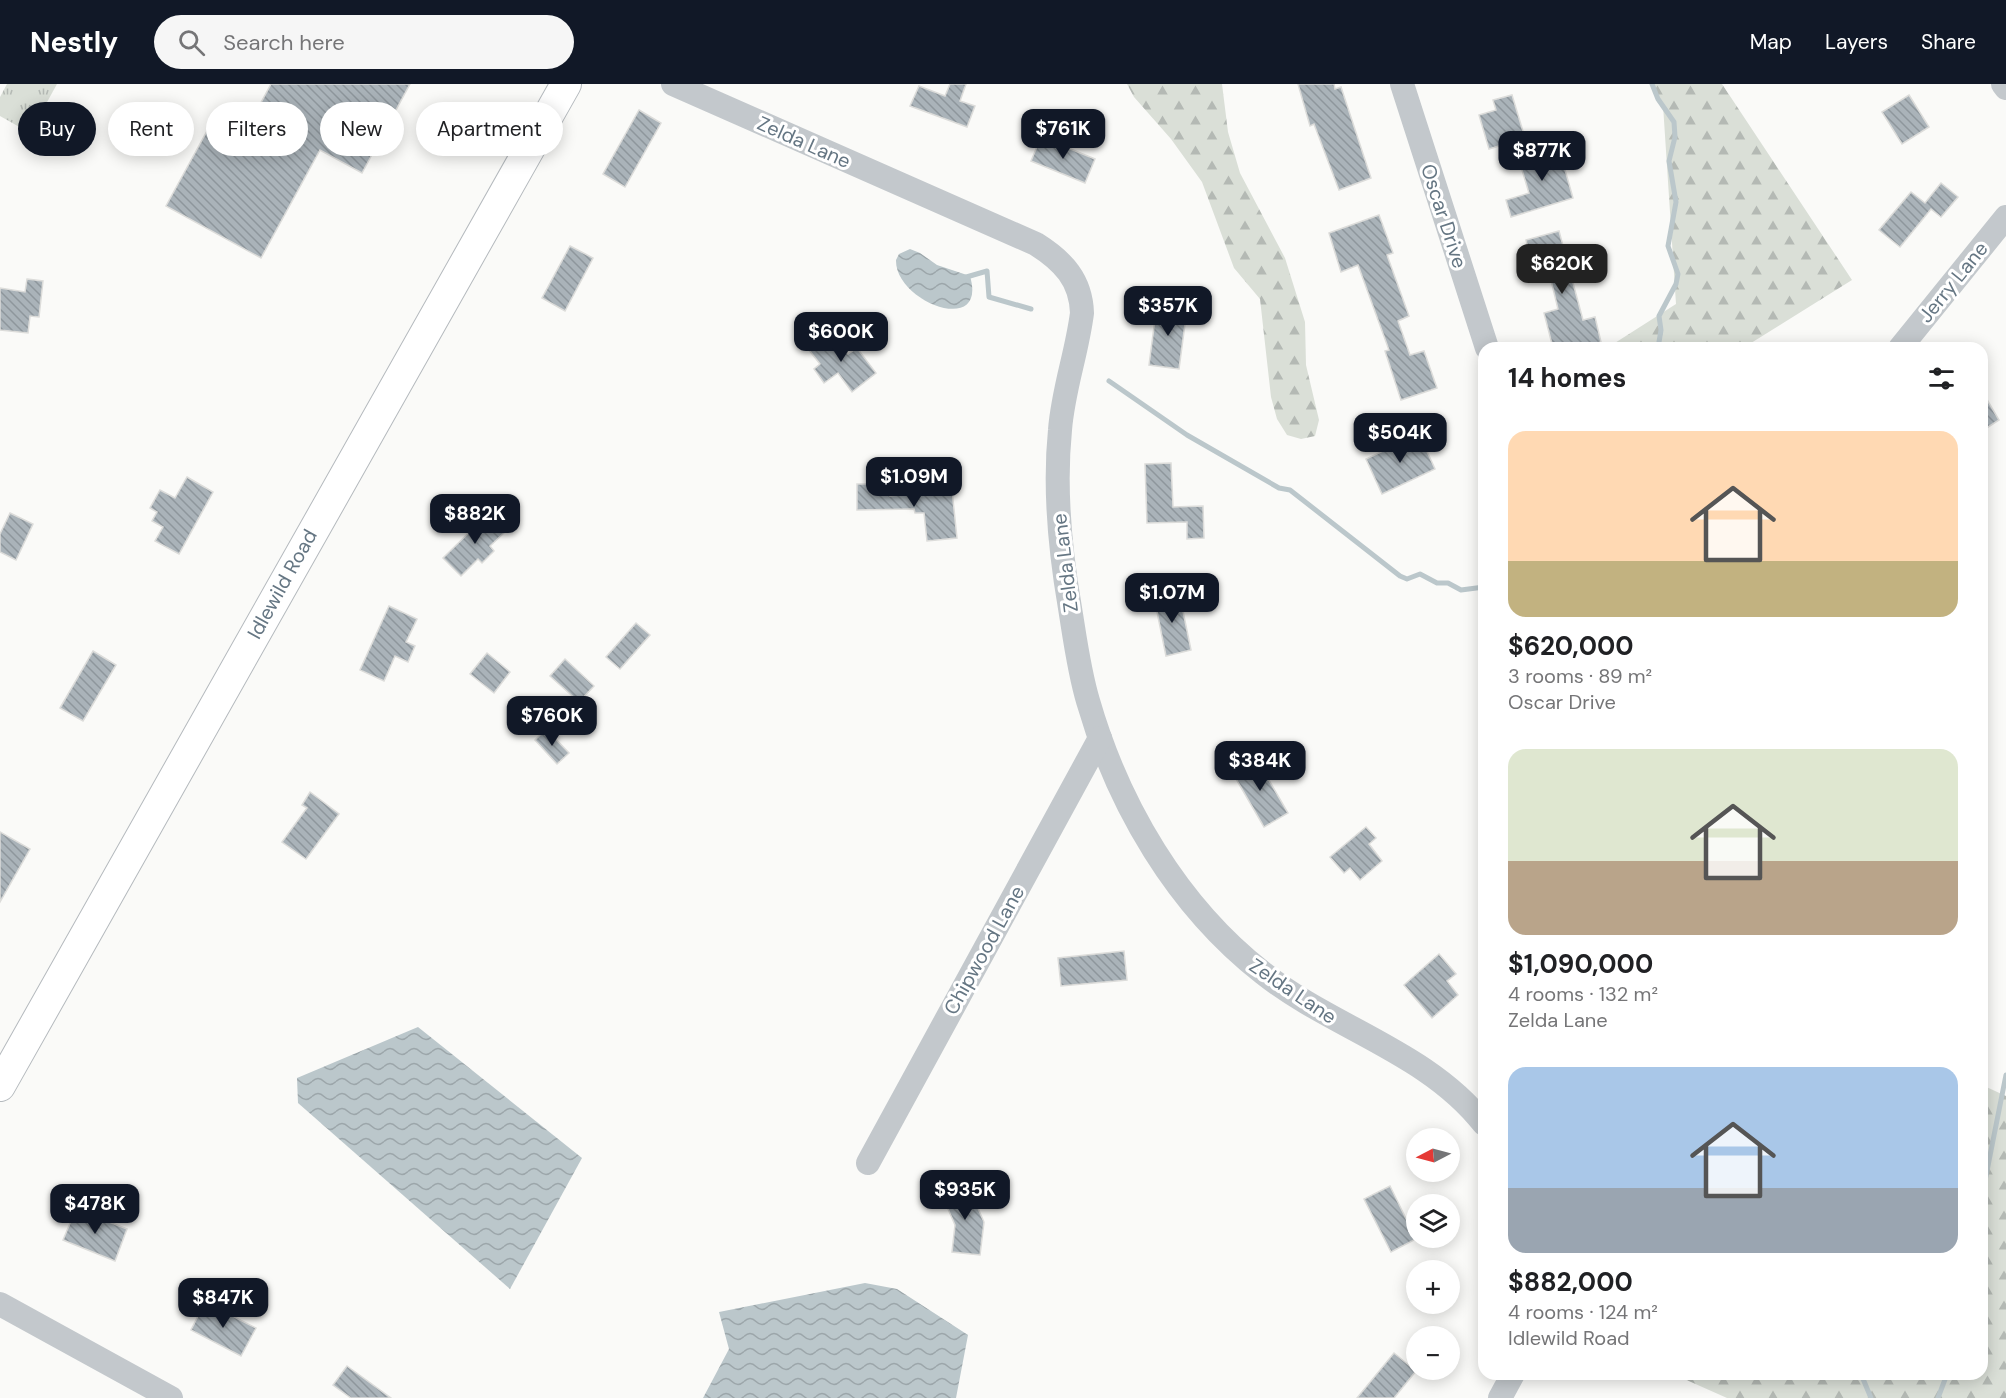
<!DOCTYPE html>
<meta charset="utf-8">
<style>
:root{--surface:#fff;--page:#f6f6f6;--text:#202124;--muted:#757577;--accent:#111827}
body{margin:0;font-family:"DM Sans",sans-serif;background:var(--page);color:var(--text);height:100vh;display:flex;flex-direction:column;font-size:22px;white-space:nowrap}
*{box-sizing:border-box;margin:0}
p{font-size:20px;color:var(--muted)}
.icon{flex:none;width:33px;height:33px;fill:none;stroke:currentColor;stroke-width:2;stroke-linecap:round;stroke-linejoin:round}
.map{position:relative;flex:1;overflow:hidden}
.sheet{position:absolute;left:1478px;top:258px;width:510px;height:1038px;display:flex;flex-direction:column;background:var(--surface);border-radius:18px;box-shadow:0 3px 15px #0003}
.sheet>*{flex:none}
.top-card{position:absolute;left:18px;top:18px;width:570px;height:54px;display:flex;gap:12px}
.needle{width:39px;rotate:264deg}
.buttons{position:absolute;left:1406px;top:1044px;display:grid;gap:12px}
.buttons a{display:grid;place-items:center;width:54px;height:54px;border-radius:50%;background:var(--surface);box-shadow:0 3px 15px #0003;font-size:30px}
.price{position:absolute;translate:-50% -51px;padding:0 14px;border-radius:12px;background:var(--accent);color:#fff;font-size:20px;line-height:39px;filter:drop-shadow(0 2px 3px #0008)}
.price::after{content:'';position:absolute;left:50%;top:36px;width:18px;height:14px;margin-left:-9px;background:inherit;clip-path:polygon(0 0,100% 0,50% 100%)}
.price.selected{background:#222;color:#fff}
ul{padding:0;list-style:none}
li{display:grid;align-content:center;gap:12px;height:318px;padding:0 30px}
li span{display:grid;place-items:center;height:186px;border-radius:18px;color:#555}
li>.icon{margin-inline-start:auto}
span .icon{width:108px;height:108px;fill:#fffc;stroke-width:1}
li b{font-size:26px}
h2{display:flex;justify-content:space-between;align-items:center;height:72px;padding:0 30px;font-size:26px}
.chip{padding:0 21px;border-radius:27px;background:var(--surface);box-shadow:0 3px 15px #0003;font-size:21px;line-height:54px}
.chip.selected{background:var(--accent);color:#fff}
header{display:flex;align-items:center;gap:36px;box-sizing:border-box;height:84px;padding:0 30px;background:var(--accent);color:#fff}
header strong{font-size:28px}
nav{display:flex;gap:33px;margin-inline-start:auto;font-size:21px}
.search{width:420px;height:54px;background:var(--page);display:flex;align-items:center;gap:15px;box-sizing:border-box;padding:0 21px;border-radius:33px;color:var(--muted);font-size:22px}
.map>svg:first-child{display:block}
</style>
<header>
<strong>Nestly</strong>
<div class="search"><svg class="icon" aria-label="search" viewBox="0 0 24 24"><circle cx="10" cy="10" r="6"/><path d="M15 15l6 6"/></svg>Search here</div>
<nav><a>Map</a><a>Layers</a><a>Share</a></nav>
</header>
<div class="map">
<svg width="2006" height="1314" viewBox="0 0 2006 1314">
<defs>
<pattern id="grass-tufts" width="24" height="20" patternUnits="userSpaceOnUse" patternTransform="scale(1.5)"><rect width="24" height="20" fill="#dadfd7"/><path d="M3 7l-1-3M5 7V3M7 7l1-3M15 17l-1-3M17 17v-4M19 17l1-3" fill="none" stroke="#b4b9b4"/></pattern>
<pattern id="forest-firs" width="22" height="20" patternUnits="userSpaceOnUse" patternTransform="scale(1.5)"><rect width="22" height="20" fill="#dadfd7"/><path d="M5 1l3.5 6h-7zM16 11l3.5 6h-7z" fill="#b4b9b4"/></pattern>
<pattern id="water-waves" width="16" height="10" patternUnits="userSpaceOnUse" patternTransform="scale(1.5)"><rect width="16" height="10" fill="#bbc7cb"/><path d="M0 5q4-4 8 0t8 0" fill="none" stroke="#9ca6aa"/></pattern>
<pattern id="building-back-hatch" width="6" height="6" patternUnits="userSpaceOnUse" patternTransform="scale(1.5)"><rect width="6" height="6" fill="#aab3b9"/><path d="M-1 5l2 2M0 0l6 6M5-1l2 2" fill="none" stroke="#8e969c"/></pattern>
</defs>
<rect width="100%" height="100%" fill="#fafaf8"/>
<path fill="url(#grass-tufts)" d="M7,0H57L30,49L0,32V13Z"/>
<g fill="url(#forest-firs)">
<path d="M1127,0H1222L1228,48L1240,89L1285,174L1305,238L1306,281L1319,336L1315,352L1301,355L1287,351L1277,335L1271,313L1260,215L1234,184L1202,98L1171,55L1134,13Z"/>
<path d="M1652,0H1722L1852,196L1743,264H1607L1676,220L1663,21Z"/>
<path d="M1982,1001L2006,1012V1314H1727L1673,1290H1982Z"/>
</g>
<g fill="url(#water-waves)">
<path d="M910,165L920,169L937,181L970,192C988,253 895,218 896,176L899,170Z"/>
<path d="M418,943L582,1074L510,1205L298,1019L297,994Z"/>
<path d="M865,1199L897,1205L968,1251L956,1314H703L729,1265L719,1228Z"/>
</g>
<g fill="none" stroke-linecap="round" stroke-linejoin="round">
<g stroke="#bbc7cb" stroke-width="5">
<path d="M1652,0L1658,15L1674,38L1675,53L1669,77L1676,118L1668,162L1678,190L1676,200L1659,232L1661,246L1658,264"/>
<path d="M963,194L987,187L989,213L1031,225"/>
<path d="M1109,297L1187,351L1279,404L1290,406L1400,492L1407,495L1420,490L1437,499H1448L1461,506L1484,503"/>
<path d="M1982,1112L2006,991"/>
<path d="M1861,1290L1871,1314"/>
<path d="M1938,1314L1947,1290"/>
</g>
</g>
<g fill="url(#building-back-hatch)" stroke="#dcdcda" stroke-width="1.5">
<path d="M271,0H410L362,89L320,66L261,174L166,122L213,36L243,52Z"/>
<path d="M950,0H966L960,17L975,22L967,43L910,22L919,2L945,12Z"/>
<path d="M1298,0H1334L1335,5L1341,3L1371,94L1339,106L1314,40L1310,42Z"/>
<path d="M1512,11L1525,54L1489,65L1479,31L1496,26L1493,16Z"/>
<path d="M1909,11L1929,43L1902,60L1882,28Z"/>
<path d="M47,25L72,39L62,57L37,43Z"/>
<path d="M639,26L661,39L625,103L603,90Z"/>
<path d="M1041,53L1095,75L1085,99L1031,77Z"/>
<path d="M1558,61L1573,114L1511,133L1506,116L1529,109L1518,73Z"/>
<path d="M1941,99L1958,113L1941,133L1931,125L1900,163L1879,146L1911,108L1925,119Z"/>
<path d="M1379,131L1393,169L1387,171L1409,232L1398,237L1410,271L1424,267L1437,304L1401,316L1385,267L1389,266L1358,181L1341,188L1329,149Z"/>
<path d="M1559,147L1583,236L1595,233L1601,258L1578,264H1553L1544,229L1558,225L1550,192L1536,195L1526,156Z"/>
<path d="M570,162L593,174L565,227L542,214Z"/>
<path d="M27,195L43,197L39,233L30,232L28,249L0,246V204L25,208Z"/>
<path d="M1157,220L1187,225L1179,285L1149,281Z"/>
<path d="M831,248L848,270L857,264L876,289L852,308L838,289L824,299L814,285L820,280L809,266Z"/>
<path d="M1982,307L1999,336L1982,347Z"/>
<path d="M1419,350L1435,385L1382,410L1366,375Z"/>
<path d="M1171,379L1173,423L1203,422L1204,454L1187,455V438L1147,439L1145,380Z"/>
<path d="M187,393L213,408L179,470L155,457L163,443L152,437L157,428L150,424L160,406L175,414Z"/>
<path d="M857,400H889L890,412L952,406L957,454L927,457L924,429H915L914,425L857,426Z"/>
<path d="M10,429L33,440L16,476L0,468V450Z"/>
<path d="M489,429L506,447L490,462L494,467L482,479L478,475L461,492L443,474Z"/>
<path d="M1179,508L1191,566L1166,572L1154,513Z"/>
<path d="M389,522L417,535L406,558L415,562L408,578L395,572L384,597L360,586Z"/>
<path d="M636,539L650,551L620,585L606,573Z"/>
<path d="M93,567L116,581L83,637L60,624Z"/>
<path d="M487,569L510,588L494,609L470,590Z"/>
<path d="M565,575L594,602L579,618L550,592Z"/>
<path d="M546,645L569,669L557,680L535,656Z"/>
<path d="M1256,674L1288,729L1264,743L1232,688Z"/>
<path d="M310,708L339,730L306,775L282,758L307,724L302,721Z"/>
<path d="M1366,743L1376,754L1369,760L1382,777L1360,796L1350,784L1344,789L1330,773Z"/>
<path d="M0,748L30,765L0,818Z"/>
<path d="M1124,867L1127,896L1061,902L1058,874Z"/>
<path d="M1439,870L1456,890L1447,897L1458,911L1432,934L1404,901Z"/>
<path d="M967,1099L984,1138L980,1171L952,1168L955,1141L942,1111Z"/>
<path d="M1390,1102L1416,1155L1391,1168L1364,1115Z"/>
<path d="M76,1125L127,1145L115,1177L63,1156Z"/>
<path d="M205,1218L256,1244L241,1272L191,1246Z"/>
<path d="M1394,1269L1416,1287L1394,1314H1357Z"/>
<path d="M347,1282L391,1314H351L333,1301Z"/>
</g>
<g fill="none" stroke-linecap="round" stroke-linejoin="round">
<g stroke="#b5babe" stroke-width="32">
<path id="major" d="M0,1002L566,0"/>
</g>
<g stroke="#c3c8cc" stroke-width="24">
<path d="M673,0L1036,160C1063,177 1081,196 1082,229C1077,269 1063,306 1060,346C1054,405 1060,466 1070,524C1075,555 1079,587 1088,617C1118,721 1177,822 1263,889C1332,944 1428,968 1484,1040"/>
<path d="M1402,0L1487,264"/>
<path d="M2003,0L2006,4"/>
<path d="M1900,264L2006,133"/>
<path d="M868,1079L1100,654"/>
<path d="M0,1220L171,1314"/>
<path d="M1500,1314L1513,1290"/>
</g>
<use href="#major" stroke="#fff" stroke-width="30"/>
</g>
<g text-anchor="middle" stroke-width="6" stroke-linejoin="round" paint-order="stroke">
<g font-size="20" fill="#657683" stroke="#fff">
<text transform="translate(804 58) rotate(24)" y="7">Zelda Lane</text>
<text transform="translate(1444 132) rotate(72)" y="7">Oscar Drive</text>
<text transform="translate(1953 198) rotate(-51)" y="7">Jerry Lane</text>
<text transform="translate(1065 479) rotate(-97)" y="7">Zelda Lane</text>
<text transform="translate(282 500) rotate(-61)" y="7">Idlewild Road</text>
<text transform="translate(984 866) rotate(-61)" y="7">Chipwood Lane</text>
<text transform="translate(1293 907) rotate(34)" y="7">Zelda Lane</text>
</g>
</g>
</svg>
<div class="buttons">
<a><svg class="needle" viewBox="-14 -14 28 28"><path d="M0-13l5 13h-10z" fill="#e53935"/><path d="M0 13l5-13h-10z" fill="#757577"/></svg></a>
<a><svg class="icon" aria-label="layers" viewBox="0 0 24 24"><path d="M12 4l9 5-9 5-9-5zM3 14l9 5 9-5"/></svg></a>
<a>+</a>
<a>−</a>
</div>
<b class="price" style="left:1063px;top:76px">$761K</b>
<b class="price" style="left:1542px;top:98px">$877K</b>
<b class="price selected" style="left:1562px;top:211px">$620K</b>
<b class="price" style="left:1168px;top:253px">$357K</b>
<b class="price" style="left:841px;top:279px">$600K</b>
<b class="price" style="left:1400px;top:380px">$504K</b>
<b class="price" style="left:914px;top:424px">$1.09M</b>
<b class="price" style="left:475px;top:461px">$882K</b>
<b class="price" style="left:1172px;top:540px">$1.07M</b>
<b class="price" style="left:552px;top:663px">$760K</b>
<b class="price" style="left:1260px;top:708px">$384K</b>
<b class="price" style="left:965px;top:1137px">$935K</b>
<b class="price" style="left:95px;top:1151px">$478K</b>
<b class="price" style="left:223px;top:1245px">$847K</b>
<div class="top-card">
<a class="chip selected">Buy</a>
<a class="chip">Rent</a>
<a class="chip">Filters</a>
<a class="chip">New</a>
<a class="chip">Apartment</a>
</div>
<section class="sheet">
<h2>14 homes<svg class="icon" aria-label="filters" viewBox="0 0 24 24"><path d="M4 7h16M4 17h16"/><circle cx="9" cy="7" r="2"/><circle cx="15" cy="17" r="2"/></svg></h2>
<ul>
<li><span style="background:linear-gradient(#ffd9b3 70%,#c2b280 0)"><svg class="icon" aria-label="home" viewBox="0 0 24 24"><path d="M3 11l9-7 9 7M6 9v11h12V9"/></svg></span><div><b>$620,000</b><p>3 rooms · 89 m²</p><p>Oscar Drive</p></div></li>
<li><span style="background:linear-gradient(#dfe7d0 60%,#b9a48a 0)"><svg class="icon" aria-label="home" viewBox="0 0 24 24"><path d="M3 11l9-7 9 7M6 9v11h12V9"/></svg></span><div><b>$1,090,000</b><p>4 rooms · 132 m²</p><p>Zelda Lane</p></div></li>
<li><span style="background:linear-gradient(#a9c7e8 65%,#9aa5b1 0)"><svg class="icon" aria-label="home" viewBox="0 0 24 24"><path d="M3 11l9-7 9 7M6 9v11h12V9"/></svg></span><div><b>$882,000</b><p>4 rooms · 124 m²</p><p>Idlewild Road</p></div></li>
</ul>
</section>
</div>
